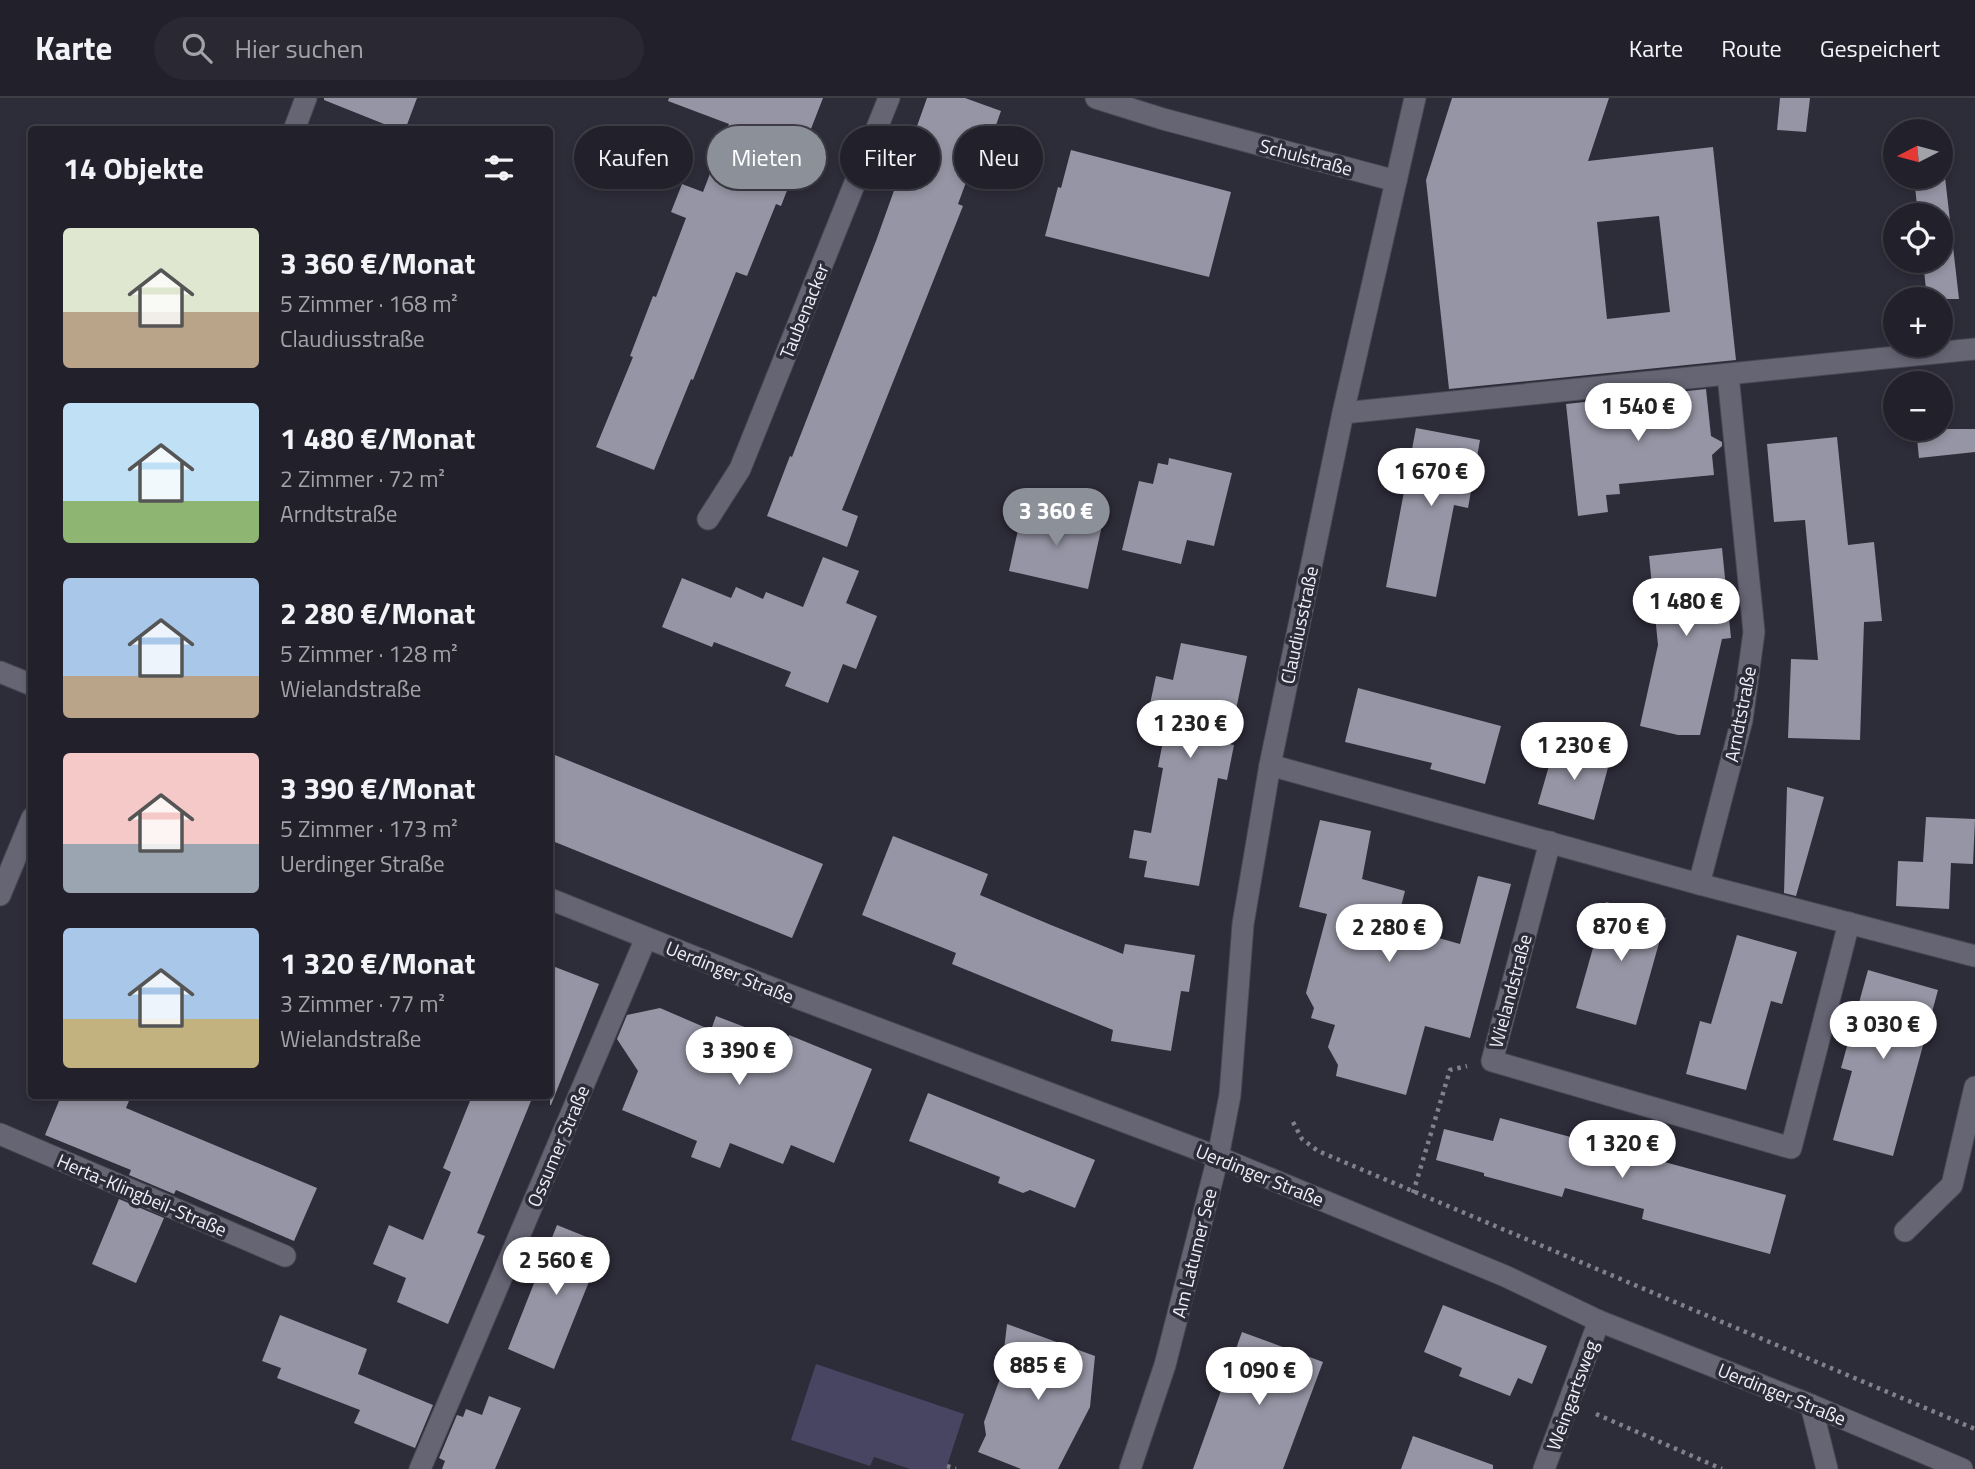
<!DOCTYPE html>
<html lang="de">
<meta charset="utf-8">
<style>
:root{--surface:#22212b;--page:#2a2933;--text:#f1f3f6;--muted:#a2a3a9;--line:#3f3e47;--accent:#8c9099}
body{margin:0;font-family:"Titillium Web",sans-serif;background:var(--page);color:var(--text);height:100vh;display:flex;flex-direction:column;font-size:26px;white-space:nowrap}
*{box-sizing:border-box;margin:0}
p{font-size:23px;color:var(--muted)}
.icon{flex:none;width:38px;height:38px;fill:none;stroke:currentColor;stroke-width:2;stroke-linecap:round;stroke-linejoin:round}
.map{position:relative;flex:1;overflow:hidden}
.sheet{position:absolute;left:28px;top:28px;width:525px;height:973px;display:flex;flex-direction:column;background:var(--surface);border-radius:7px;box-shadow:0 4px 10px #0003,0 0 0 2px var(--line)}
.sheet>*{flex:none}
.banner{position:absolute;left:574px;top:28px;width:665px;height:63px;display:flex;gap:14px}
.needle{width:46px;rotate:264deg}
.controls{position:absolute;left:1883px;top:21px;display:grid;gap:14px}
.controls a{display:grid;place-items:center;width:70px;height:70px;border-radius:50%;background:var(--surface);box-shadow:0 4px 10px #0003,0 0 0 2px var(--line);font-size:35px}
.price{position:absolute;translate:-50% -60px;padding:0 16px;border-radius:24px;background:#fff;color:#222;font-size:23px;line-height:46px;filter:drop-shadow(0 2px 4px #0008)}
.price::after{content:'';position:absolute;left:50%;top:42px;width:21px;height:16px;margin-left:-10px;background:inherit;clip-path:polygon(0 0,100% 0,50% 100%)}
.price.on{background:var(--accent);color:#fff}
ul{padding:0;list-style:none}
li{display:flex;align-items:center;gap:21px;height:175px;padding:0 35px}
li span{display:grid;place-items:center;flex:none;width:196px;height:140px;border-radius:7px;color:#555}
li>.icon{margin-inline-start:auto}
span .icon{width:84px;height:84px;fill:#fffc;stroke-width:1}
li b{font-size:30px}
h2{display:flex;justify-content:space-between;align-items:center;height:84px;padding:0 35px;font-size:30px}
.chip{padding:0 24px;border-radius:32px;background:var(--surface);box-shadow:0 4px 10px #0003,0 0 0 2px var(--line);font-size:24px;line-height:63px}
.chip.on{background:var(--accent);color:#fff}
header{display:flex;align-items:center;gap:42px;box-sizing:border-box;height:98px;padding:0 35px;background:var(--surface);border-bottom:2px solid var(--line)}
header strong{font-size:33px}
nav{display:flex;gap:38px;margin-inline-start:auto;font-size:24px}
.search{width:490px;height:63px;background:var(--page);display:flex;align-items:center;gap:18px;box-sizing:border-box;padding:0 24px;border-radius:38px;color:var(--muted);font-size:26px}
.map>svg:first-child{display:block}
</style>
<header>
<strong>Karte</strong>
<div class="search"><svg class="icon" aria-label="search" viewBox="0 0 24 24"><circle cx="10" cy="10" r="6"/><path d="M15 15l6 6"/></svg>Hier suchen</div>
<nav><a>Karte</a><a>Route</a><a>Gespeichert</a></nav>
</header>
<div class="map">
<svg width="1975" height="1371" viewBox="0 0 1975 1371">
<rect width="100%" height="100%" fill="#2d2c39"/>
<path fill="#484563" d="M816,1266L964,1316L946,1371H910L874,1359L870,1368L791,1342Z"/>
<g fill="#9695a5" fill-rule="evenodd">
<path d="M324,0H417L405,32H399L324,2Z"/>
<path d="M669,0H823L781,108L776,106L747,178L736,174L693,282L691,281L654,372L596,349L633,259L630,258L653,198L656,199L686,120L671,114L682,86L703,94L729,26L668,3Z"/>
<path d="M927,0H965L1001,13L990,44L982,41L958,106L963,108L842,412L858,418L847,449L767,418L790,358L792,359L876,143Z"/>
<path d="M1452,0H1609L1588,63L1713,49L1736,262L1449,291L1426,82ZM1659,118L1670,214L1607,221L1597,124Z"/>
<path d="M1780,0H1810L1806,34L1777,32Z"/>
<path d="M1071,52L1231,94L1209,179L1045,138L1058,89L1061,90Z"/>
<path d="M1914,79H1945L1959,201H1927L1923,163H1941V117H1918Z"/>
<path d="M1706,291L1711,338L1722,344V348L1712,357L1714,377L1619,386L1620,396L1606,397L1608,414L1578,418L1566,306Z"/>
<path d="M1416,330L1480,342L1468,410L1454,407L1436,499L1386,489Z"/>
<path d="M1916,331H1975V354L1919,360Z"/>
<path d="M1837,339L1848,447L1874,444L1882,523L1864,524L1860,642L1788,640L1791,561L1818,562L1805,422L1774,424L1767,346Z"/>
<path d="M1169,360L1232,375L1214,448L1187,442L1181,466L1122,452L1139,383L1153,386L1158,365L1168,367Z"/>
<path d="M1023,409L1102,427L1088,491L1009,473Z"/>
<path d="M1722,450L1731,540L1722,541L1700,637H1678L1640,628L1658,547L1649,458Z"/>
<path d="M823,459L859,473L846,505L877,518L856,571L843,566L828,605L785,588L791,574L714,544L712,549L662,529L682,480L731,500L736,489L763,501L766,494L803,509Z"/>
<path d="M1181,545L1247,558L1229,646L1234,647L1227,682L1218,680L1199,788L1144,779L1147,763L1129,760L1134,732L1151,735L1163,670L1158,669L1163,643L1156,642L1162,608L1150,606L1156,578L1173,582Z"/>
<path d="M1358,590L1501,628L1485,686L1430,671L1432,665L1345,644Z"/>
<path d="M1555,647L1610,662L1594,722L1538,706Z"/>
<path d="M550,655L823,766L792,840L550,742Z"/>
<path d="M1787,689L1824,699L1796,798L1784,795Z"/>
<path d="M1926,719L1975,721L1973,766L1951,765L1949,811L1896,808L1898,763L1923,764Z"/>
<path d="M1320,722L1371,733L1362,781L1405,793L1396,828L1460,846L1478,778L1511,786L1470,940L1425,928L1406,997L1336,978L1338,967L1328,949L1335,927L1311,920L1314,910L1306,895L1327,816L1299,809Z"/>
<path d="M893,738L988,776L980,797L1051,827L1123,856L1125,846L1195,857L1189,894L1181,893L1171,953L1111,943L1113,932L952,866L956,855L862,817Z"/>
<path d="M1606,804L1666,820L1636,927L1576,910Z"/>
<path d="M1737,837L1797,854L1782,906L1771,903L1746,992L1686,976L1700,923L1711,926Z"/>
<path d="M550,867L599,886L551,1007H550Z"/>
<path d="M1868,872L1938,892L1893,1058L1833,1042L1852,973L1841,970Z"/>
<path d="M660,910L711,932L716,918L786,945L789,937L872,971L834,1065L791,1047L783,1066L730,1045L720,1070L691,1059L697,1043L622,1012L638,973L617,941L627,917Z"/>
<path d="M928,995L1095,1062L1075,1110L1030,1092L1023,1095L998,1085L1000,1079L909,1043Z"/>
<path d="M61,998H131L126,1010L317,1090L294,1143L176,1092L174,1096L129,1077L131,1072L45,1037Z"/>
<path d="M472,998H533L477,1135L485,1138L448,1226L397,1204L406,1180L373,1166L389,1127L423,1142L451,1074L443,1070Z"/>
<path d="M1500,1020L1578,1041L1581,1030L1634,1044L1660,1051L1657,1062L1786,1097L1770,1156L1642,1121L1644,1111L1565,1090L1562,1099L1484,1078V1075L1436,1062L1444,1031L1493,1043Z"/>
<path d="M119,1101L164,1120L136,1185L92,1166Z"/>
<path d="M557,1127L604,1146L554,1271L508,1251Z"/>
<path d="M1443,1207L1547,1248L1532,1286L1518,1280L1510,1298L1459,1278L1462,1270L1424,1254Z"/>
<path d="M280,1217L367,1251L358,1276L433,1307L415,1350L354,1325L360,1312L277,1280L281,1270L262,1263Z"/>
<path d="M1007,1226L1095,1258L1090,1309L1058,1371H1021L978,1354L986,1337L984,1324L1001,1278Z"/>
<path d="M1242,1234L1323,1264L1283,1371H1193Z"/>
<path d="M489,1298L521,1310L495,1371H442L445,1363L439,1360L457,1317L463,1319L466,1311L482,1317Z"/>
<path d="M1413,1338L1493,1367V1371H1401Z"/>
</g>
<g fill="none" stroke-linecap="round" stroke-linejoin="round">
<g stroke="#494954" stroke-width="23">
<g id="minor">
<path d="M1096,0L1163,21L1396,83"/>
<path d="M294,32L306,0"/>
<path d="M1343,315L1975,251"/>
<path d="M708,421L740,371L889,0"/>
<path d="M0,574L32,587"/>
<path d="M1270,667L1699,786L1975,858"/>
<path d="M1550,744L1492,963L1791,1050L1849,825"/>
<path d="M1699,786L1742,622L1754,534L1728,277"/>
<path d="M0,797L32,720"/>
<path d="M550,801L792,898L1218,1059L1505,1178L1599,1223L1811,1307L1962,1371"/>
<path d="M0,1036L285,1158"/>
<path d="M1905,1133L1952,1087L1975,989"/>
<path d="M1811,1307L1827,1371"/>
<path d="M420,1371L646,840"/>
<path d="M1130,1371L1165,1267L1218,1059L1230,997L1243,826L1270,667L1343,315L1415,0"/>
<path d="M1544,1371L1599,1223"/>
</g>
</g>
<g stroke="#81808b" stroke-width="4.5" stroke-dasharray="3.5 5" stroke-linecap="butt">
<path d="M1293,1024L1302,1041L1318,1053L1975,1331"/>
<path d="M1413,1095L1450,972L1467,968"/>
<path d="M1596,1316L1722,1371"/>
<path d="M947,1368L956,1371"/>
</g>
<use href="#minor" stroke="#666574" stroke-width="21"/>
</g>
<g text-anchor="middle" stroke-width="7" stroke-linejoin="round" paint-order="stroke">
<g font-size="19" fill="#efeef7" stroke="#2d2c39">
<text transform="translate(1306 59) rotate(15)" y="7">Schulstraße</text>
<text transform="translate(804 213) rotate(-68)" y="7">Taubenacker</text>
<text transform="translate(1299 527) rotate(-78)" y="7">Claudiusstraße</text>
<text transform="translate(1740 616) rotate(-79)" y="7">Arndtstraße</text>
<text transform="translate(730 874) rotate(22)" y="7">Uerdinger Straße</text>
<text transform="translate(1510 893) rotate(-75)" y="7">Wielandstraße</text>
<text transform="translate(558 1048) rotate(-67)" y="7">Ossumer Straße</text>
<text transform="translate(1260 1077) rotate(22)" y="7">Uerdinger Straße</text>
<text transform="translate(142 1097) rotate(23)" y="7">Herta-Klingbeil-Straße</text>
<text transform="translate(1194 1155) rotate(-76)" y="7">Am Latumer See</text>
<text transform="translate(1782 1296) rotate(22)" y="7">Uerdinger Straße</text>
<text transform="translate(1572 1297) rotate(-70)" y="7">Weingartsweg</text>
</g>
</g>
</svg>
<div class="controls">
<a><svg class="needle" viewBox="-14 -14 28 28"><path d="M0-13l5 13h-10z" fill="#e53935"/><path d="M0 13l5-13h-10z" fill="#a2a3a9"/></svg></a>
<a><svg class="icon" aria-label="locate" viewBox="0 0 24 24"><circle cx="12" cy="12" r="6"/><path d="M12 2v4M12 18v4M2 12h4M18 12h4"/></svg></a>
<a>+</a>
<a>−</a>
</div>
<b class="price" style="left:1638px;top:345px">1 540 €</b>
<b class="price" style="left:1431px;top:410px">1 670 €</b>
<b class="price on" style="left:1056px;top:450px">3 360 €</b>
<b class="price" style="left:1686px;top:540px">1 480 €</b>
<b class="price" style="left:1190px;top:662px">1 230 €</b>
<b class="price" style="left:1574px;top:684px">1 230 €</b>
<b class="price" style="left:1621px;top:865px">870 €</b>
<b class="price" style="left:1389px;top:866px">2 280 €</b>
<b class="price" style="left:1883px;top:963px">3 030 €</b>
<b class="price" style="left:739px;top:989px">3 390 €</b>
<b class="price" style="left:1622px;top:1082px">1 320 €</b>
<b class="price" style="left:556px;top:1199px">2 560 €</b>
<b class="price" style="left:1038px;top:1304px">885 €</b>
<b class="price" style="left:1259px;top:1309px">1 090 €</b>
<div class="banner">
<a class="chip">Kaufen</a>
<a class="chip on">Mieten</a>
<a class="chip">Filter</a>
<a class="chip">Neu</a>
</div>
<section class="sheet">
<h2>14 Objekte<svg class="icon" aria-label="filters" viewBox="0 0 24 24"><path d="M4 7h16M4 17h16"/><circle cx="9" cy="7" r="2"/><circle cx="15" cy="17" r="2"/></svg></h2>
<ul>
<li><span style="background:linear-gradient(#dfe7d0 60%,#b9a48a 0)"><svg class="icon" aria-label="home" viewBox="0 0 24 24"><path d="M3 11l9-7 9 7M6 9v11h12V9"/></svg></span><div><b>3 360 €/Monat</b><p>5 Zimmer · 168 m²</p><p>Claudiusstraße</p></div></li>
<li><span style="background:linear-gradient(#bfe0f5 70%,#8fb573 0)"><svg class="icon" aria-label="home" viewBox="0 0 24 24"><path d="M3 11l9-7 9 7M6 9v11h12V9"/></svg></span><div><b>1 480 €/Monat</b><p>2 Zimmer · 72 m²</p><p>Arndtstraße</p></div></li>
<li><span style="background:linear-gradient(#a9c7e8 70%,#b9a48a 0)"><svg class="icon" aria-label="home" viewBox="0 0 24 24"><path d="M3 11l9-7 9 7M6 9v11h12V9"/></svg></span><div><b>2 280 €/Monat</b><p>5 Zimmer · 128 m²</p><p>Wielandstraße</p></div></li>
<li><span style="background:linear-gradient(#f6c9c9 65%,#9aa5b1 0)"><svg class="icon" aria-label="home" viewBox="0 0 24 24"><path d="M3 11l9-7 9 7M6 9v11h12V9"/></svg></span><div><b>3 390 €/Monat</b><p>5 Zimmer · 173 m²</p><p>Uerdinger Straße</p></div></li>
<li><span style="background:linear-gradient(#a9c7e8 65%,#c2b280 0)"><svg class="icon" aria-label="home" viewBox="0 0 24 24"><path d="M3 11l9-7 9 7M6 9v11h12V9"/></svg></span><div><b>1 320 €/Monat</b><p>3 Zimmer · 77 m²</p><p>Wielandstraße</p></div></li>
</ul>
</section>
</div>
